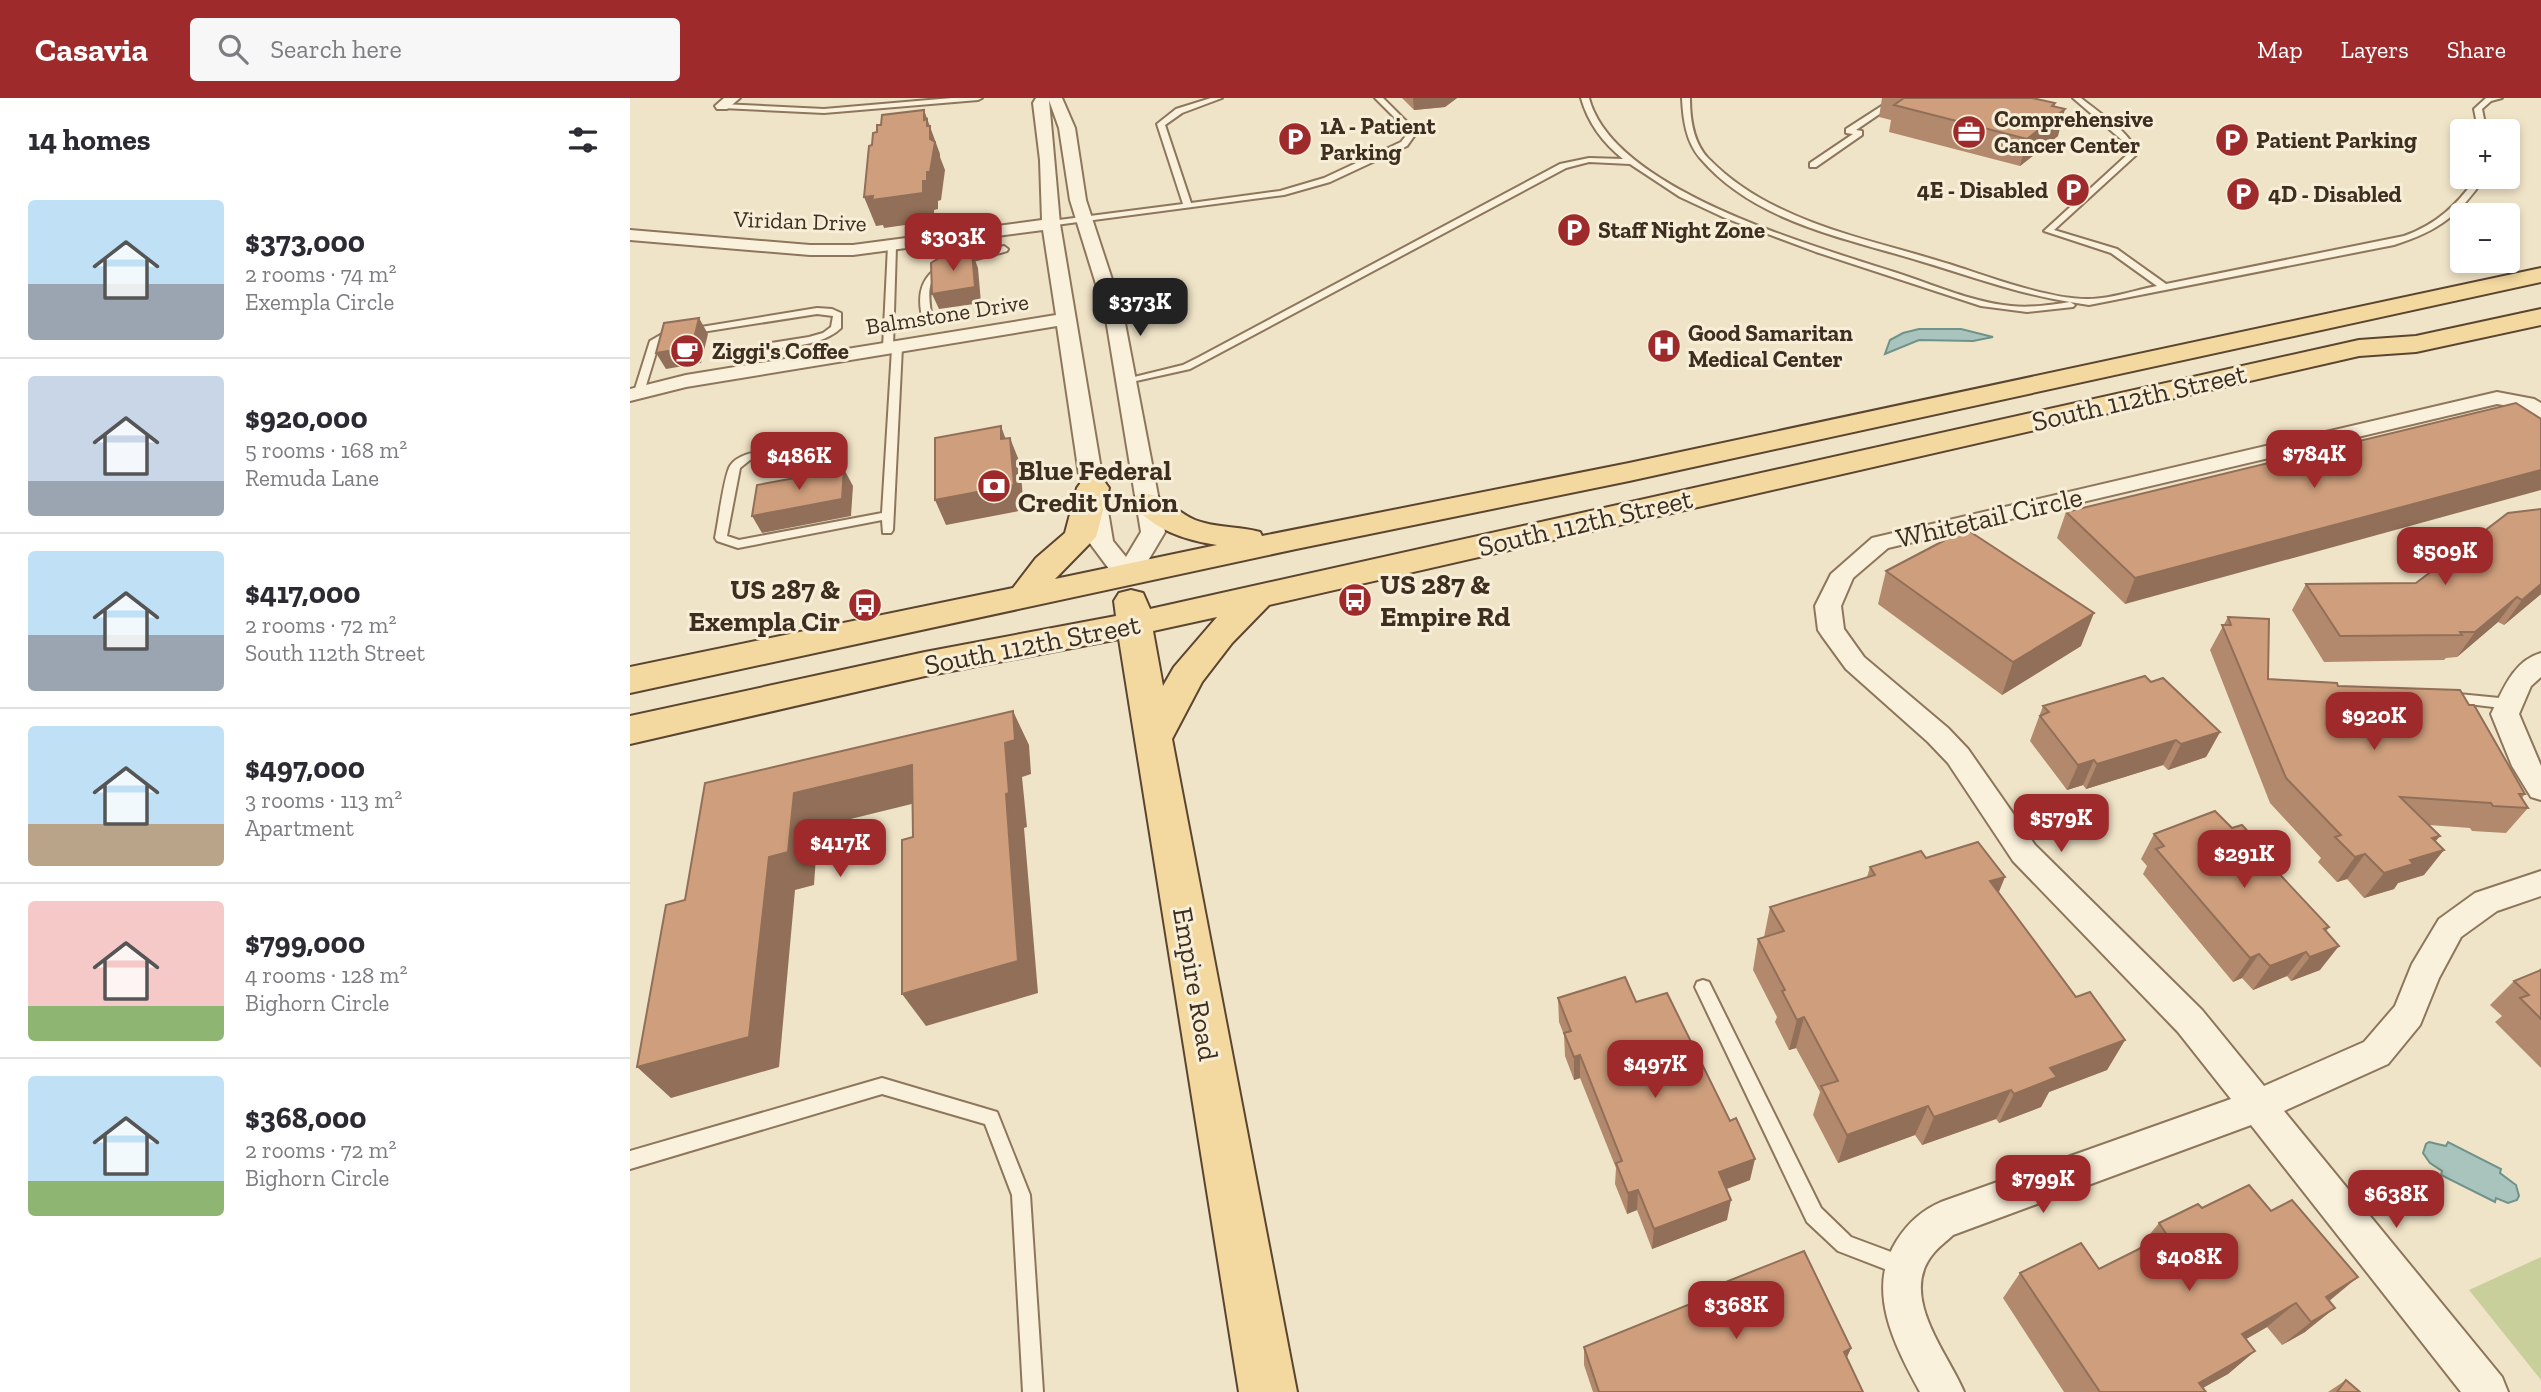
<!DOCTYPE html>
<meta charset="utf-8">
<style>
:root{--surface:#fff;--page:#f7f7f7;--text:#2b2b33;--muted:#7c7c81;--line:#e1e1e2;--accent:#9e2a2b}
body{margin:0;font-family:"Zilla Slab",serif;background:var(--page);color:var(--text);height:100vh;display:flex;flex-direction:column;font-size:26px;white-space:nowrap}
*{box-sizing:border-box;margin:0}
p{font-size:23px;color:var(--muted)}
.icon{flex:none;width:38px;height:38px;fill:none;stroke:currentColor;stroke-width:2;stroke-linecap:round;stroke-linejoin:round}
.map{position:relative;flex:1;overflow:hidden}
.panel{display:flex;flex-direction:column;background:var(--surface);width:630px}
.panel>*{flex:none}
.fabs{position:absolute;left:1820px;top:21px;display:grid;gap:14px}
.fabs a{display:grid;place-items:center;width:70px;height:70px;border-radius:7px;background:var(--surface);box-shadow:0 4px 10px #0003;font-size:35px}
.price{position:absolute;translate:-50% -60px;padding:0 16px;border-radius:14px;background:var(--accent);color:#fff;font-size:23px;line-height:46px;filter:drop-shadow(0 2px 4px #0008)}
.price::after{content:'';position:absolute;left:50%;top:42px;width:21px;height:16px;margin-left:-10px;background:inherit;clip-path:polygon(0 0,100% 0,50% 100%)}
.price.active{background:#222;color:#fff}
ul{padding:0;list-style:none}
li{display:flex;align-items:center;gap:21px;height:175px;padding:0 28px}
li+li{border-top:2px solid var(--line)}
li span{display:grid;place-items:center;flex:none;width:196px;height:140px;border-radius:7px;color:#555}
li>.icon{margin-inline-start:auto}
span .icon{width:84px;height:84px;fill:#fffc;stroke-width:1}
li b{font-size:30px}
h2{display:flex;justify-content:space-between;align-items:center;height:84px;padding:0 28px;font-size:30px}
header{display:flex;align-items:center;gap:42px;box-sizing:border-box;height:98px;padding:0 35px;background:var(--accent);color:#fff}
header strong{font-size:33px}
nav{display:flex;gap:38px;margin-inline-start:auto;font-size:24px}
.search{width:490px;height:63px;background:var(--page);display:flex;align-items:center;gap:18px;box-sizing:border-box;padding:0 24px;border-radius:7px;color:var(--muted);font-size:26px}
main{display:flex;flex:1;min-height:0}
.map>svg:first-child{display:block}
</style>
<header>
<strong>Casavia</strong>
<div class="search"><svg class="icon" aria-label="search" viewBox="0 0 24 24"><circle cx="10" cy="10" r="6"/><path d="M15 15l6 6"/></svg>Search here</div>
<nav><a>Map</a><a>Layers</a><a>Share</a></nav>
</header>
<main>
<section class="panel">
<h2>14 homes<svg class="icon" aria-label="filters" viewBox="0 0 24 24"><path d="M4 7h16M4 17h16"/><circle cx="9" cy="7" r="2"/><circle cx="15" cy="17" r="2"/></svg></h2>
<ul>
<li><span style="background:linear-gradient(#bfe0f5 60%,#9aa5b1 0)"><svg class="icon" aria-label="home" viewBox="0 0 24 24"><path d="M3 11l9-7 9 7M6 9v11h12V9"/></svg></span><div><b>$373,000</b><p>2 rooms · 74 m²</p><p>Exempla Circle</p></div></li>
<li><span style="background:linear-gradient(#c9d6e8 75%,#9aa5b1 0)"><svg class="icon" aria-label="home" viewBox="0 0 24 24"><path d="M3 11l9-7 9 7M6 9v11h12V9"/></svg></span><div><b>$920,000</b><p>5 rooms · 168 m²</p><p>Remuda Lane</p></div></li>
<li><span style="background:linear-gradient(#bfe0f5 60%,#9aa5b1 0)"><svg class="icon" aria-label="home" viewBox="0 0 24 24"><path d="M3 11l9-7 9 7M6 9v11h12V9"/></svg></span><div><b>$417,000</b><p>2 rooms · 72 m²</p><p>South 112th Street</p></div></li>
<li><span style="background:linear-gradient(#bfe0f5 70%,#b9a48a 0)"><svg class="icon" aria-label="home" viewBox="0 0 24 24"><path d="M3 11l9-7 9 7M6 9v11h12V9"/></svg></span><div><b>$497,000</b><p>3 rooms · 113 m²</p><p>Apartment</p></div></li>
<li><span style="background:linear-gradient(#f6c9c9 75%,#8fb573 0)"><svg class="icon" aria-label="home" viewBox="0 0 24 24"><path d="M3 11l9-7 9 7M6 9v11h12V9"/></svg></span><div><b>$799,000</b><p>4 rooms · 128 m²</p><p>Bighorn Circle</p></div></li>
<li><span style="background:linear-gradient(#bfe0f5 75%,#8fb573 0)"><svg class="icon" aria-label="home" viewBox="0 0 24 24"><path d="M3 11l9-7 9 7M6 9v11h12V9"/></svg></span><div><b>$368,000</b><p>2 rooms · 72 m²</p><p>Bighorn Circle</p></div></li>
</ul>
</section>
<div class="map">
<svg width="1911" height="1294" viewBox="0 0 1911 1294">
<rect width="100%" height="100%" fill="#f0e4c8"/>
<path fill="#c9cf9b" d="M1911,1159V1282L1839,1192Z"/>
<g fill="#a9c4bc" stroke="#6f938a" stroke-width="2">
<path d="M1289,231H1331L1363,239L1343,243L1289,242L1255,256L1260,242L1273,235Z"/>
<path d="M1799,1044L1816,1048L1818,1044L1871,1071L1870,1075L1886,1087L1889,1098L1887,1102L1878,1105L1866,1100L1865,1104L1811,1077L1812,1073L1800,1065L1793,1055L1796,1046Z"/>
</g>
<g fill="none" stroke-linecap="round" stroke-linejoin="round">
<g stroke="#8d765c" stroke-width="4">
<g id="service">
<path d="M322,0H352L348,2L194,15L92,10L88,8L92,6L194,11Z"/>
<path d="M581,0H592L552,15L535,27L561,105L650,93L694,80L771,44L779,34L745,0H753L787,34L777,48L700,84L654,97L418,128V124L421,123L553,106L527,26L546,11Z"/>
<path d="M951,0H959C983,92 1181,147 1264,174C1302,186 1341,204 1381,208C1401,210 1421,207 1440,204C1389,196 1340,178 1290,163C1215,140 1124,124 1070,60C1056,44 1053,21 1052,0H1060C1060,21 1063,44 1078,60C1141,125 1236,140 1319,166C1357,178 1420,202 1459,201C1481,201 1505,192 1527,188L1481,155L1414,133L1498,56V49L1493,43L1443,0H1451C1466,13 1506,37 1506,57L1424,132L1487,151L1536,186L1774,138C1807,126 1827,107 1847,79H1855C1829,117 1809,133 1764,147L1459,207L1440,204L1445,207L1443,209L1397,214L1351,208L1186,154L1095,120L1050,99L1000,66L959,64L936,70L560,271L497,285L492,282L553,267L569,259L930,66L959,60L993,61C973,45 958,25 951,0Z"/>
<path d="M1264,0H1273L1226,32L1232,33V37L1186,69H1180V65L1223,36L1216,35V31Z"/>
<path d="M1856,0H1872L1861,3L1852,11L1854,21L1862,33H1854L1846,21L1844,11Z"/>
<path d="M262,145L266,148L263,248L267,246L272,249L263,432L261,435H253L252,422L108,450L87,443L85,440C88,426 94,378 100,368C106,358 124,353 135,354V358L120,362L110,370L97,438L109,442L252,415L262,251L258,253L253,250L258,148Z"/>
<path d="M374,148L378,151L377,153C359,159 309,166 301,185C297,196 301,212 302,224L294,226C275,163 329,161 374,148Z"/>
<path d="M187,210L202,211L211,215V230C192,248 160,248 135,252L130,249L135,246L179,239L193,235L201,229L203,218L187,216L40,239L29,245L14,294L9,297L4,294L20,243L34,235Z"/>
<path d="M1818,595L1880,601L1887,606L1880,611L1813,603L1811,600L1813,597Z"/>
<path d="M1073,882L1079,884L1191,1110L1221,1139L1280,1161L1283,1168L1280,1175L1273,1178L1208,1153L1177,1124L1065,889L1067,884Z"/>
<path d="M252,980L367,1014L400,1097L413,1294H393L382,1097L355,1026L252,996L0,1071V1053Z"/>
</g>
</g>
<g stroke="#8d765c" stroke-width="4">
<g id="minor">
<path d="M94,0H110L97,11H87L85,8Z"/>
<path d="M406,0H432L445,30L456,102L493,215L535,434L506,483L497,485L488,483L459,444L427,228L56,289L0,303V291L56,277L426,217L413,132L223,157H180L0,142V132L180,147H223L412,122L410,62L403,5ZM419,2L429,30L440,102L475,215L511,434L496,459L483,443L430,126Z"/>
<path d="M1867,294L1904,301L1911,305V320L1891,310L1867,306L1258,450L1223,480L1211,508L1214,531L1234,559L1318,630L1338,651L1405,747L1572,912L1634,988L1734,944L1765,908L1782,866L1809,821L1845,795L1911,773V798L1867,813L1831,839L1809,880L1790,927L1758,966L1654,1013L1872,1279L1878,1294H1831L1621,1027L1323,1137C1317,1143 1308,1149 1303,1156C1268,1198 1318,1255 1334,1294H1290C1265,1248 1235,1192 1267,1142C1278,1125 1292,1112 1311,1104L1601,1001L1548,934L1383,763L1318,665L1298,644L1216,571L1192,538L1188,532L1185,508L1201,476L1242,440Z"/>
<path d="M1911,555V579L1901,588L1889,616L1911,668V702L1901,699L1882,668L1861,616C1873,592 1883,563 1911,555Z"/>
</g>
</g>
<g stroke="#5b4430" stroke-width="4">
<g id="primary">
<path d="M1911,170V184L999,383L666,451L0,595V569L383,490L406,460L435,435L447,390L452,383L463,381L474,383L479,390L466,439L425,481L587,447C555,442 522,432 502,404L507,397C531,391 543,413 565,422C585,430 608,428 630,434L632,438L999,365Z"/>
<path d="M1911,211V227L1786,254L1729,258L639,507L602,545L572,584L542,641L667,1294H609L489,541L295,578L0,646V618L295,554L486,518L484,503L489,495L501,492L513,495L520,511L1729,242L1786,238ZM587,519L544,569L533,588L523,533Z"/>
</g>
</g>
<use href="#service" fill="#faf1dc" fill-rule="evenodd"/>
<use href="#minor" fill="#faf1dc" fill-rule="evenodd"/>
<use href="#primary" fill="#f3d9a0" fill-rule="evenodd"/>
</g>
<g fill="#b2896c">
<path d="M772,0H827L815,9L784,12Z"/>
<path d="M1252,0H1408V1L1424,9L1428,38L1390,68L1259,34L1261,22L1249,19Z"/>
<path d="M1886,305L1495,506L1427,440L1436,414Z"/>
<path d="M1256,473L1451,548L1372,597L1248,506Z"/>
<path d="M1676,486L1911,496L1874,527L1868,524L1827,559L1816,560L1814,562L1694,564L1662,512Z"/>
<path d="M1598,519L1638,581L1708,588L1895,696L1892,700L1898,710L1876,735L1842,733L1840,730L1799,727L1810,738L1805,743L1794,777L1768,785L1764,791L1734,800L1717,781L1707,784L1688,764L1691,760L1640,705L1580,552Z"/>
<path d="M1521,584L1590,634L1576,659L1538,672L1533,667L1456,691L1453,687L1437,692L1400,643L1413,608Z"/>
<path d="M1602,730L1628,753L1699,829L1696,834L1690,872L1661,883L1657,878L1623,892L1612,880L1603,884L1513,776L1517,768L1511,761L1524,736Z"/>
<path d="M1296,760L1368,794L1446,899L1495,942L1477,972L1419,994L1411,1009L1369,1025L1366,1021L1292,1047L1285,1037L1208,1065L1183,1017L1190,994L1166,950L1159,952L1145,924L1147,919L1123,872L1128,841L1134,839L1140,809L1237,779L1240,769Z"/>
<path d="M1911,870V970L1865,924L1872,918L1860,907L1884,883L1907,874Z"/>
<path d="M928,900L1006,904L1120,1082L1097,1091V1122L1022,1151L1007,1112L997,1116L985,1086L986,1070L950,980L944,982L935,958L934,937L929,924Z"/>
<path d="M1572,1110L1699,1203L1675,1234L1652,1247L1637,1229L1616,1241L1625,1253L1598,1276L1573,1290L1576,1294H1434L1373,1200L1390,1175L1469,1171L1507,1152L1529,1125Z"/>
<path d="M1088,1187L1221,1250L1217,1259L1233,1294H963L954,1267V1249L1086,1195Z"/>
<path d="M1716,1282L1730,1294H1698Z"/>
</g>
<g fill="#916f58">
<path d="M783,0H827L815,9L784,12Z"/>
<path d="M1425,5L1421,22L1435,11L1428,38L1390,68L1397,41L1422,8Z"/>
<path d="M294,12L310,56V59L315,72L311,102L308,103V111L304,112V123L254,130L253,127L246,128L234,99L294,22Z"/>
<path d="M342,154L348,170L351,205L309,211L302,196Z"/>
<path d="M69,220L78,236L71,265L36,271L26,255Z"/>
<path d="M371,328L380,353L371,341Z"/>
<path d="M380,340L390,365L394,412L316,427L305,402Z"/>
<path d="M214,371L223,388L221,418L132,435L122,418Z"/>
<path d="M1911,372V392L1495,506L1505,480Z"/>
<path d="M1911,486V496L1874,527L1892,502Z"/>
<path d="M1887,499L1868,524L1827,559L1845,534Z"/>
<path d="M1464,515L1451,548L1372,597L1383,564Z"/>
<path d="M383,613L399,647L401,676L392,679L397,729L394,730L408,895L296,928L272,896L376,696L375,645Z"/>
<path d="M1590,634L1576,659L1538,672L1551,646Z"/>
<path d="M1546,642L1533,667L1456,691L1467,666Z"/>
<path d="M1464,662L1453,687L1437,692L1448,667Z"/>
<path d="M282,667L302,701L188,729L184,787L165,792L149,969L41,1000L7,969L164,695Z"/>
<path d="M1810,738L1793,758L1814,752L1794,777L1768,785L1764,791L1734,800L1754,775L1802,740Z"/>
<path d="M1735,756L1717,781L1707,784L1725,759Z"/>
<path d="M1375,779L1362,811L1360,783Z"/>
<path d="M1709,848L1690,872L1661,883L1680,859Z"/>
<path d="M1676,854L1657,878L1623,892L1640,868Z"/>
<path d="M1629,856L1612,880L1603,884L1620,860Z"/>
<path d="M1174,919L1166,950L1159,952L1167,922Z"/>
<path d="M1495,942L1477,972L1419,994L1411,1009L1369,1025L1384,996L1420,970Z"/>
<path d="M950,957V980L944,982V959Z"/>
<path d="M1381,992L1366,1021L1292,1047L1304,1019Z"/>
<path d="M1298,1008L1285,1037L1208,1065L1217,1037Z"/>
<path d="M1125,1061L1120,1082L1085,1095L1089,1074Z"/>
<path d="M1008,1092L1007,1112L997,1116L998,1095Z"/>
<path d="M1101,1102L1097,1122L1022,1151L1024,1131Z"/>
<path d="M1728,1179L1698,1204L1696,1199Z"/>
<path d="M1666,1205L1637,1229L1585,1259L1612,1236Z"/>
<path d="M1705,1210L1675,1234L1652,1247L1681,1224Z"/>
<path d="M1221,1250L1213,1268L1214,1254Z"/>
<path d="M1625,1253L1598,1276L1565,1294L1569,1285Z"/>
</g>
<g fill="#cf9f7d" stroke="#916f58" stroke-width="2">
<path d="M1274,0H1402L1425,5L1422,8L1435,11L1397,41L1264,7Z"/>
<path d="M294,12V22L297,21V28H300V41L305,44L300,74H297V83H293V95L242,102L243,98L234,99L239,48L242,47L243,35L247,34V27H251L252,17Z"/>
<path d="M342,154L345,189L302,196L301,165L309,160Z"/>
<path d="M69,220L62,249L26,255L34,225Z"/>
<path d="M1886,305L1911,321V372L1505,480L1436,414Z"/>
<path d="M371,328V341L380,340L384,387L305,402V340Z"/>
<path d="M214,371L212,401L122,418L127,387Z"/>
<path d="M1911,411V486L1892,502L1887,499L1845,534H1830L1832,537L1710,538L1676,486L1786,485L1878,415Z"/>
<path d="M1336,431L1464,515L1383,564L1256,473Z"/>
<path d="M1598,519L1639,521L1638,581L1707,585L1708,588L1830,592L1839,607H1844L1895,696H1889L1898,710L1863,708L1861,705L1770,699L1810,738L1802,740L1814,752L1780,762L1783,766L1754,775L1735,756L1725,759L1705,739L1711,737L1656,680L1592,527H1601Z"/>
<path d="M1515,578L1521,584L1533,580L1590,634L1551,646L1546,642L1467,666L1464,662L1448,667L1410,618L1419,614L1413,608Z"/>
<path d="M383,613L385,642L375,645L379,695L376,696L388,863L272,896V742L283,739L282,667L164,695L158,754L139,759L119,939L7,969L36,807L55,802L75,685Z"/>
<path d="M1585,713L1602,730L1612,727L1631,748L1625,750L1699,829L1694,831L1709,848L1680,859L1676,854L1640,868L1629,856L1620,860L1526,751L1534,748L1524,736Z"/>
<path d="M1348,744L1375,779L1360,783L1446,899L1460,894L1495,942L1420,970L1427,979L1384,996L1381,992L1304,1019L1298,1008L1217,1037L1191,988L1208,983L1174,919L1167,922L1152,893L1155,892L1128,841L1154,833L1140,809L1245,777L1240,769L1291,753L1296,760Z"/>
<path d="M1911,872V921L1890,900L1899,897L1884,883Z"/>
<path d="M995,879L1006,904L1037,895L1100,1023L1106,1020L1125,1061L1089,1074L1101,1102L1024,1131L1008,1092L998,1095L986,1065L992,1063L950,957L944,959L934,935L941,933L928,900Z"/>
<path d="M1619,1087L1641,1113L1662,1102L1728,1179L1696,1199L1705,1210L1681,1224L1666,1205L1612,1236L1625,1253L1569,1285L1576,1294H1470L1390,1175L1451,1145L1469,1171L1537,1137L1529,1125L1568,1106L1572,1110Z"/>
<path d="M1174,1153L1221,1250L1214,1254L1233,1294H969L954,1249L1090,1194L1088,1187Z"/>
<path d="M1716,1282L1730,1294H1707Z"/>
</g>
<defs>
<g id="office-disc" transform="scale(1.75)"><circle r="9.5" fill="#9e2a2b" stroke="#f7eed8"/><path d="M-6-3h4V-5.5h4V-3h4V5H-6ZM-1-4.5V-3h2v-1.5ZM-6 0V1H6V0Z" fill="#fff"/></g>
<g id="parking-disc" transform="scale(1.75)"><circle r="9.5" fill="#9e2a2b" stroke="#f7eed8"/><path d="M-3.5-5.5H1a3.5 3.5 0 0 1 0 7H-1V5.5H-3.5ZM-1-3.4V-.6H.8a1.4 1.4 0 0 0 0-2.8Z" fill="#fff"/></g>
<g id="hospital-disc" transform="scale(1.75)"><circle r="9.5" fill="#9e2a2b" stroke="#f7eed8"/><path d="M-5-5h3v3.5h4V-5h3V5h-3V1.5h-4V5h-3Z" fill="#fff"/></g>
<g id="cafe-disc" transform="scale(1.75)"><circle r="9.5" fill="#9e2a2b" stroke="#f7eed8"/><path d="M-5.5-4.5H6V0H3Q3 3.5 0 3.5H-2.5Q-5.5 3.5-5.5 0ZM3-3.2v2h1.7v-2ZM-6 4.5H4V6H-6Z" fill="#fff"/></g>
<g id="bank-disc" transform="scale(1.75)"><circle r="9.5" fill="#9e2a2b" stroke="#f7eed8"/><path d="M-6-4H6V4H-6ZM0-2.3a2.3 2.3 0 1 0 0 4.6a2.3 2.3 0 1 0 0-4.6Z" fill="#fff"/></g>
<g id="bus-disc" transform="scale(1.75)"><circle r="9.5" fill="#9e2a2b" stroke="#f7eed8"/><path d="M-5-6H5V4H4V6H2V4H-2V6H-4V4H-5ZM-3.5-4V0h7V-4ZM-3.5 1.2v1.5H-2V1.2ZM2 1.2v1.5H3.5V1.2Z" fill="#fff"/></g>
</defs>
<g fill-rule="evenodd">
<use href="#office-disc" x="1339" y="34"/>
<use href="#parking-disc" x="665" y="41"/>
<use href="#parking-disc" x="1602" y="42"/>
<use href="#parking-disc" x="1443" y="92"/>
<use href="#parking-disc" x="1613" y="96"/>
<use href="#parking-disc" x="944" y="132"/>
<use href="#hospital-disc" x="1034" y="248"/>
<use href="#cafe-disc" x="57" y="253"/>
<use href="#bank-disc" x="364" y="388"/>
<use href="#bus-disc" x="725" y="502"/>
<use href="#bus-disc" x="235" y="507"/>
</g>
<g text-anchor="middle" stroke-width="6" stroke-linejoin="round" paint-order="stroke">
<g font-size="23" font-weight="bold" fill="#3d2e20" stroke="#f7eed8" text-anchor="start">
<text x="1364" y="29">Comprehensive<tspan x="1364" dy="26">Cancer Center</tspan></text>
<text x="690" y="36">1A - Patient<tspan x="690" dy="26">Parking</tspan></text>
<text x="1626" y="50">Patient Parking</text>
<text x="1418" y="100" text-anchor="end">4E - Disabled</text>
<text x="1638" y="104">4D - Disabled</text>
<text x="968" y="140">Staff Night Zone</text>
<text x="1058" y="243">Good Samaritan<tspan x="1058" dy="26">Medical Center</tspan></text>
<text x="82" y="261">Ziggi's Coffee</text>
</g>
<g font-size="23" fill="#3d2e20" stroke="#f7eed8">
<text transform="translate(170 123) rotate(2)" y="8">Viridan Drive</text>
<text transform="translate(317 216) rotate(-9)" y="8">Balmstone Drive</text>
</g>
<g font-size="28" fill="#3d2e20" stroke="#f7eed8">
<text transform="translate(1509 299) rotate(-13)" y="10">South 112th Street</text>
<text transform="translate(1359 419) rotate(-13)" y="10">Whitetail Circle</text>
<text transform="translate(955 424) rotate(-13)" y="10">South 112th Street</text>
<text transform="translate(402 546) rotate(-11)" y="10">South 112th Street</text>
<text transform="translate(566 886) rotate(80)" y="10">Empire Road</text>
</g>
<g font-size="28" font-weight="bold" fill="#3d2e20" stroke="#f7eed8" text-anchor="start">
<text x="388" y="382">Blue Federal<tspan x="388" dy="32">Credit Union</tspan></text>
<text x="750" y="496">US 287 &amp;<tspan x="750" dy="32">Empire Rd</tspan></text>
<text x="210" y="501" text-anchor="end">US 287 &amp;<tspan x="210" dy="32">Exempla Cir</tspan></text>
</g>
</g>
</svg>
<div class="fabs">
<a>+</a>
<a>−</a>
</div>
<b class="price" style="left:323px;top:175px">$303K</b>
<b class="price active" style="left:510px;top:240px">$373K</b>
<b class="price" style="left:1684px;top:392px">$784K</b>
<b class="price" style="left:169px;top:394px">$486K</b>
<b class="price" style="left:1815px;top:489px">$509K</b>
<b class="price" style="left:1744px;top:654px">$920K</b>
<b class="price" style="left:1431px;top:756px">$579K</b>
<b class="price" style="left:210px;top:781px">$417K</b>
<b class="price" style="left:1614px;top:792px">$291K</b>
<b class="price" style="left:1025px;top:1002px">$497K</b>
<b class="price" style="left:1413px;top:1117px">$799K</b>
<b class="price" style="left:1766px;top:1132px">$638K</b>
<b class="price" style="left:1559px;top:1195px">$408K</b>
<b class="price" style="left:1106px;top:1243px">$368K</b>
</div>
</main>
